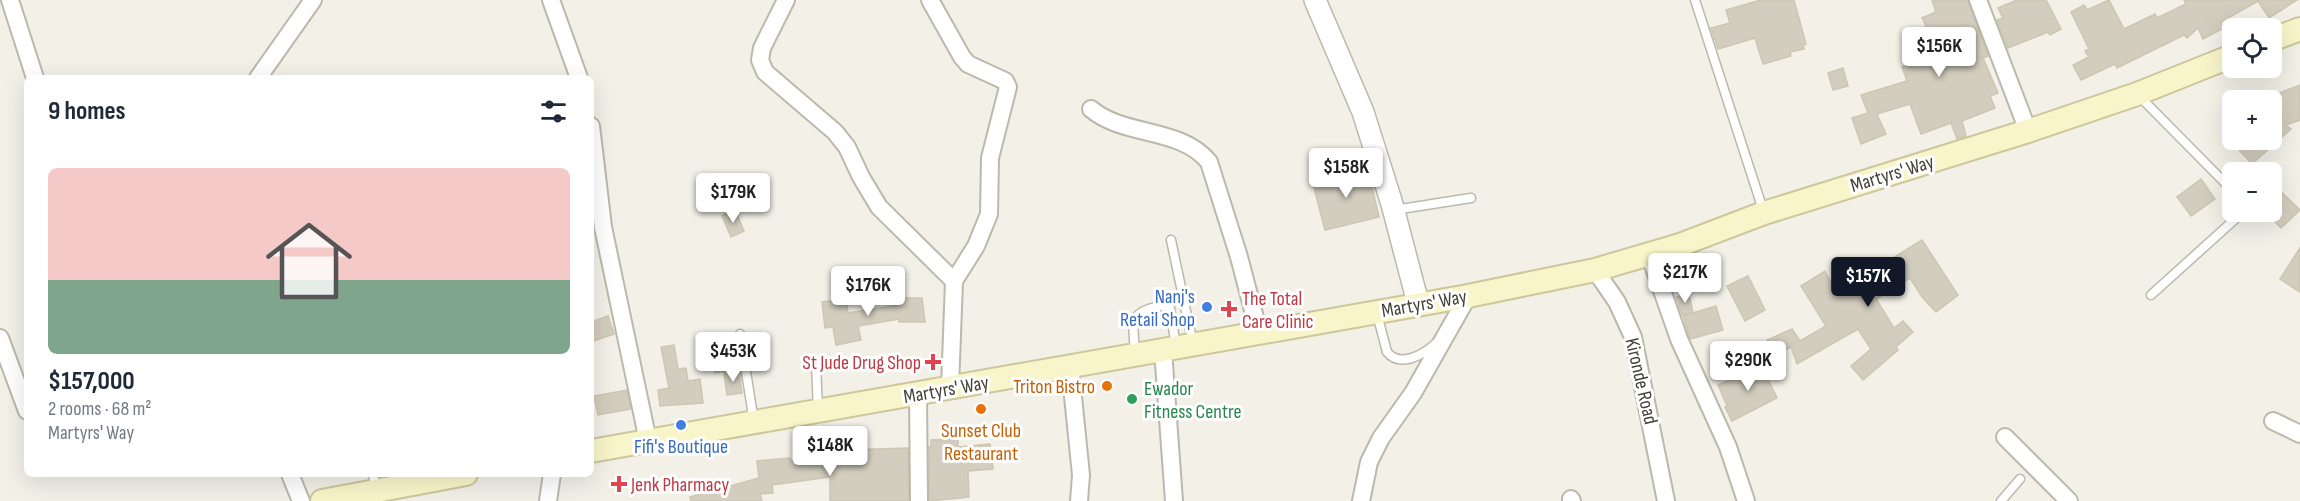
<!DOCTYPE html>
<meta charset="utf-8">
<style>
:root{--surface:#fff;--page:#f2f2f3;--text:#1f2937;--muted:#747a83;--accent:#111827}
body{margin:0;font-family:"Sofia Sans Condensed",sans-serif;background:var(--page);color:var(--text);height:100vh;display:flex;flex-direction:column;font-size:22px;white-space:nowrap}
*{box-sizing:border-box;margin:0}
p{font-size:20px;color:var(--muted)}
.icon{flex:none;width:33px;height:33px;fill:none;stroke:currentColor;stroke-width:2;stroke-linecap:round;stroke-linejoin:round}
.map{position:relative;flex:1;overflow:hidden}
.drawer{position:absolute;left:24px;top:75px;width:570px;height:402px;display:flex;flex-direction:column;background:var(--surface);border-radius:9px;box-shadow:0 6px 24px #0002}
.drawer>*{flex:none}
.tools{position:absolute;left:2222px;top:18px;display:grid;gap:12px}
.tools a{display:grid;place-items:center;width:60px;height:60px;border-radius:9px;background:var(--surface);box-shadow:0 6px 24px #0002;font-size:30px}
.price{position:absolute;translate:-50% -51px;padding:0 14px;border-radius:6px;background:#fff;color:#222;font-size:20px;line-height:39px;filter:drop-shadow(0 2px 3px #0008)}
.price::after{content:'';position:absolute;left:50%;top:36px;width:18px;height:14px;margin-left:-9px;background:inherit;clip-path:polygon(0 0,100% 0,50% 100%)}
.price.current{background:var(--accent);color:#fff}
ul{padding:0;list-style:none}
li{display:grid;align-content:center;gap:12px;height:318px;padding:0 24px}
li span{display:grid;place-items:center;height:186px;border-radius:9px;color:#555}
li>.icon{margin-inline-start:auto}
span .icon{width:108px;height:108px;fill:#fffc;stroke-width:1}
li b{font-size:26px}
h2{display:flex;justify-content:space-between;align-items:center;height:72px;padding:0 24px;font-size:26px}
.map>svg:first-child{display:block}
</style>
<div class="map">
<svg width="2300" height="501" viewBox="0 0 2300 501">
<rect width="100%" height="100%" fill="#f2f0e7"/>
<g fill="#d2cdbe" stroke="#ccc6b2" stroke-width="1.5">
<path d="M1761,0H1794L1806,44L1803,45L1804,49L1790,52L1791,56L1763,64L1755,38L1718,49L1711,28L1730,23L1726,10Z"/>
<path d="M1932,0H1968L1988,56L1983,58L1998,93L1990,96L1995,108L1962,121L1966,136L1957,139L1951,123L1921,134L1910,104L1877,114L1886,134L1861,144L1852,118L1868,113L1861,95L1907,81L1902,67L1938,51L1922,18L1936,12Z"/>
<path d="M2017,0H2046L2061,29L2050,35L2048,32L2008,48L1997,20L2003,18L1998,8Z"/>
<path d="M2109,0L2124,29L2155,14L2157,18L2186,4L2184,0H2297L2269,18L2258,1L2221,22L2224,28L2203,39L2198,28L2187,38L2184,35L2117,68L2115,64L2081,80L2073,65L2089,57L2085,51L2089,49L2071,12L2084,5L2087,10Z"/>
<path d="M1843,68L1848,86L1833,90L1828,73Z"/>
<path d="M2300,85V120L2286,125L2291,129L2252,164L2230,140H2278L2271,121V96Z"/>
<path d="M1368,170L1379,217L1325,230L1312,180Z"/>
<path d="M2201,179L2215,199L2191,216L2177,197Z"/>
<path d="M2271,182L2300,210L2281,228L2271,218Z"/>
<path d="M735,210L744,231L731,237L722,216Z"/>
<path d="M1922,240L1958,295L1936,312L1922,297L1910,278L1876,299L1894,328L1903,321L1913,332L1896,347L1898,350L1863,380L1851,366L1871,349L1858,329L1797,364L1791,347L1775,355L1767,340L1792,329L1800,341L1826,326L1801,286L1825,271L1836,293Z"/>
<path d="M2300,248V292L2280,279Z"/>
<path d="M1748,276L1765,310L1745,321L1727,286Z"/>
<path d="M1689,294L1693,313L1682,315L1676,297Z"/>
<path d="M899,298H922L925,322H899V319L858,326L861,340L836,345L833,327L825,328L822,302L846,299L848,313L899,305Z"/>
<path d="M1716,306L1723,330L1690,339L1683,316Z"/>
<path d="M608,316L614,334L591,342V322Z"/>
<path d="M726,337L733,370L715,373L708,340Z"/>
<path d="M674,345L678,369L686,368L688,381L700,379L703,403L660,406L658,390L669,388L661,347Z"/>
<path d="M1766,365L1772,377L1768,379L1777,398L1732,421L1725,407L1727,406L1718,385Z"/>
<path d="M739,371L742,393L727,395L724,373Z"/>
<path d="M627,390L631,409L598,415L594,396Z"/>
<path d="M958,439V447L990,444L993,469L968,471L969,497L929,501V447H931V440Z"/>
<path d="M908,448L909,501H830V477L772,485L773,493L760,494L762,501H691L690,497L759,478L757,461L790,458L791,461L846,450Z"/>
</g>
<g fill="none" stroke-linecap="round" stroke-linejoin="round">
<g stroke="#bcb9ab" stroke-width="11">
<g id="service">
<path d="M1695,0L1764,213"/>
<path d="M2140,97L2232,190"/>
<path d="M1394,210L1471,198"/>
<path d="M1171,240L1193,344"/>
<path d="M2151,295L2243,212"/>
<path d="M1377,314L1387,352C1400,368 1423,355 1435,344"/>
<path d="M740,334L754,422"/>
<path d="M1135,355L1133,322C1138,310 1160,303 1170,308L1176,347"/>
<path d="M816,363L818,411"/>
<path d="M373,474L376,490"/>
<path d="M2001,501L2020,479"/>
</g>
</g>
<g stroke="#bcb9ab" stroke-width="20">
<g id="minor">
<path d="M10,0L35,78"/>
<path d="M551,0L579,78"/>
<path d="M786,0L762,48L760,60L765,72L835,132L847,147L861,177L879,207L954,281L950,388"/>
<path d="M930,0L962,57L968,64L1005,81L1008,87L990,158L989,214L976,246L954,281"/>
<path d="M1978,0L2028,131"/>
<path d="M258,78L313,0"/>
<path d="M1091,109C1124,137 1181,127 1209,162L1239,257L1259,333"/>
<path d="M591,126L603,227L648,441"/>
<path d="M1649,253L1679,339L1728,447L1746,501"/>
<path d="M1595,270L1617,302L1633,337L1666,501"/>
<path d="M0,338L27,411"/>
<path d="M1163,350L1174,501"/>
<path d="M1070,367L1081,475L1079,501"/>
<path d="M918,394L919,501"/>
<path d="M2273,421L2300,434"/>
<path d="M2005,437L2069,501"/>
<path d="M290,474L301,501"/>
<path d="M1571,499L1572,501"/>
<path d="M548,501L552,474"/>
<path d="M1361,501L1369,462L1381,438L1413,393L1468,296"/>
</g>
</g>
<g stroke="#bcb9ab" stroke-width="24">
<path id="tertiary" d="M1315,0L1363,112L1392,204L1418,303"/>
</g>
<g stroke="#cdc79b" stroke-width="26">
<g id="secondary">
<path d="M2271,40L2300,29"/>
<path d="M591,451L1468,296L1595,270L1680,245L1764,213L2028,131L2137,94L2232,56"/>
<path d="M322,501L466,474"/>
</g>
</g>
<use href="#service" stroke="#fff" stroke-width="8"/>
<use href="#minor" stroke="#fff" stroke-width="16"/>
<use href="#tertiary" stroke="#fff" stroke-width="21"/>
<use href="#secondary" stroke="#f9f5ca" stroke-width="22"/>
</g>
<g fill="#3f7fe0" stroke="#fff" stroke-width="2">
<circle cx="1207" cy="307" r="6"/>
<circle cx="681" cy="425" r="6"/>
</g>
<g fill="#e0444e" stroke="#fff" stroke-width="2">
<path d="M1226 300h6v6h6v6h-6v6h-6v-6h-6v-6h6z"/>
<path d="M930 353h6v6h6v6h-6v6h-6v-6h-6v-6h6z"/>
<path d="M616 475h6v6h6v6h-6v6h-6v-6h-6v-6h6z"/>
</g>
<g fill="#e8710a" stroke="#fff" stroke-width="2">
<circle cx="1107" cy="386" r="6"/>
<circle cx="981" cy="409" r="6"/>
</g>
<circle fill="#2e9e5b" stroke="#fff" stroke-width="2" cx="1132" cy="399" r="6"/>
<g text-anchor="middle" stroke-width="6" stroke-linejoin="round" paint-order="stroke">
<g font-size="20" fill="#444137" stroke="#fff">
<text transform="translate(1892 173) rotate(-17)" y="7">Martyrs' Way</text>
<text transform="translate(1424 303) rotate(-10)" y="7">Martyrs' Way</text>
<text transform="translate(1642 381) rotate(77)" y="7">Kironde Road</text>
<text transform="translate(946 389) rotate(-10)" y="7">Martyrs' Way</text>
</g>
<g font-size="20" fill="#366cbe" stroke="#fff" text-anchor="end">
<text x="1195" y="303">Nanj's<tspan x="1195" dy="23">Retail Shop</tspan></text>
<text x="681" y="453" text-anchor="middle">Fifi's Boutique</text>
</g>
<g font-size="20" fill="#be3a42" stroke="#fff" text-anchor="start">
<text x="1242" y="305">The Total<tspan x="1242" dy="23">Care Clinic</tspan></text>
<text x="921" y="369" text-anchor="end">St Jude Drug Shop</text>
<text x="631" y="491">Jenk Pharmacy</text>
</g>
<g font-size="20" fill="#c56008" stroke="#fff" text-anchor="end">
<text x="1095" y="393">Triton Bistro</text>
<text x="981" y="437" text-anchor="middle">Sunset Club<tspan x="981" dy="23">Restaurant</tspan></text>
</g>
<g font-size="20" fill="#27864d" stroke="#fff" text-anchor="start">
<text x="1144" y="395">Ewador<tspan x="1144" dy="23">Fitness Centre</tspan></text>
</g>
</g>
</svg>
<div class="tools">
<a><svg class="icon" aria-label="locate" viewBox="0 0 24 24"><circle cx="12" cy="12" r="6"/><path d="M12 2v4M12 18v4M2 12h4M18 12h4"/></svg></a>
<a>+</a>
<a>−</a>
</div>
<b class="price" style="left:1939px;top:78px">$156K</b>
<b class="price" style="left:1346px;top:199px">$158K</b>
<b class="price" style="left:733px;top:224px">$179K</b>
<b class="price" style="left:1685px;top:304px">$217K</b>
<b class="price current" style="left:1868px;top:308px">$157K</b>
<b class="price" style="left:868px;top:317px">$176K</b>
<b class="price" style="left:733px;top:383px">$453K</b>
<b class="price" style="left:1748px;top:392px">$290K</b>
<b class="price" style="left:830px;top:477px">$148K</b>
<section class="drawer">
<h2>9 homes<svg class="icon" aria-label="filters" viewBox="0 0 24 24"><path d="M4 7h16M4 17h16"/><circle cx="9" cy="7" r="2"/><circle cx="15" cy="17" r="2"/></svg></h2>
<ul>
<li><span style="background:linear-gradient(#f6c9c9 60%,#7fa58c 0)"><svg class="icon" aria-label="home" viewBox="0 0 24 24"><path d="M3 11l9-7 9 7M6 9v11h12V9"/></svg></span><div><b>$157,000</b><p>2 rooms · 68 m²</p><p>Martyrs' Way</p></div></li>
</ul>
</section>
</div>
